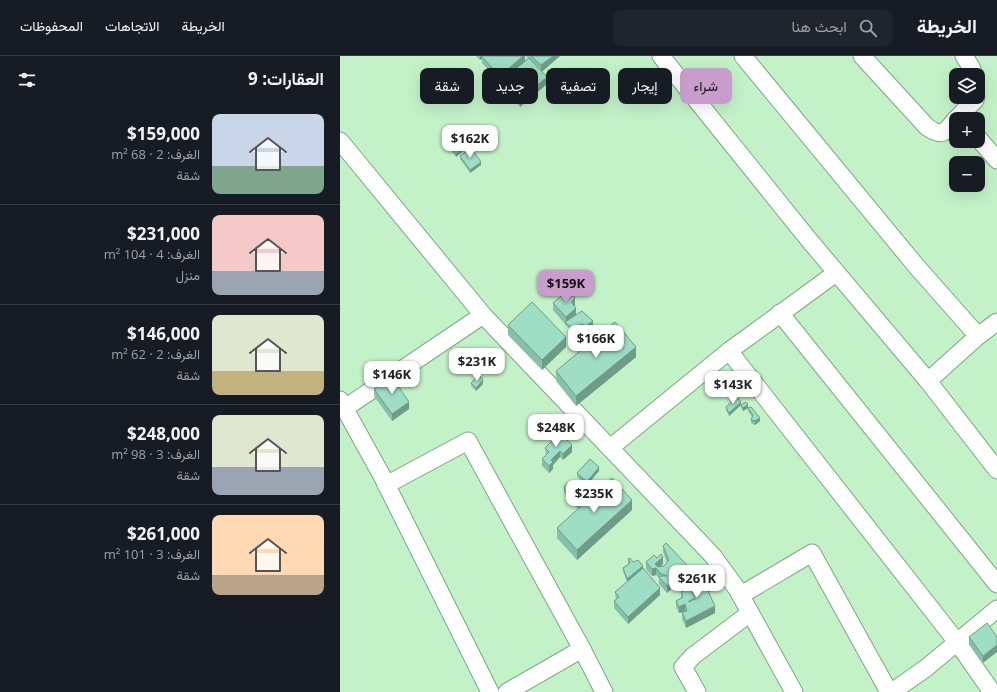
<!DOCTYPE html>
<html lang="ar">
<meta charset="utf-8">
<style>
:root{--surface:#171b24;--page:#20242c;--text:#f1f3f6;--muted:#9ea1a6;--line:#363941;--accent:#c89dcc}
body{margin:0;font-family:"Open Sans",Vazirmatn,sans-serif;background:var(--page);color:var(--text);direction:rtl;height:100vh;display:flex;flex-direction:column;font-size:15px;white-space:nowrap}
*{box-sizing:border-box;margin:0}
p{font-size:13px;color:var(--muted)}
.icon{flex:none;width:22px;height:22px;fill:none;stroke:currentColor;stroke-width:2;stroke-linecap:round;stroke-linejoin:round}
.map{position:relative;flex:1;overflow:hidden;direction:ltr}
.panel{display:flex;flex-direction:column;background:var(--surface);width:340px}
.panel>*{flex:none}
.hud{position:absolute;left:12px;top:12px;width:380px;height:36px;direction:rtl;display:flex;gap:8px}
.buttons{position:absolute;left:609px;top:12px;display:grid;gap:8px}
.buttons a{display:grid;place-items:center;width:36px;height:36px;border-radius:8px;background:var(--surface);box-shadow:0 4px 16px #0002;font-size:20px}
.price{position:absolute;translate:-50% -34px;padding:0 9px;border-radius:8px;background:#fff;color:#222;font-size:13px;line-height:26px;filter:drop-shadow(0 1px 2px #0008)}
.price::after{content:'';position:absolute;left:50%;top:24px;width:12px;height:9px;margin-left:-6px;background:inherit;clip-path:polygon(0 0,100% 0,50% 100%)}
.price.selected{background:var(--accent);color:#111}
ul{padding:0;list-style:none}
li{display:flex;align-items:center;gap:12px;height:100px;padding:0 16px}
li+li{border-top:1px solid var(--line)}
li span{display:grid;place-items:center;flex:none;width:112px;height:80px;border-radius:8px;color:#555}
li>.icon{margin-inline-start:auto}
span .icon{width:48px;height:48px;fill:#fffc;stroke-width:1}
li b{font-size:17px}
h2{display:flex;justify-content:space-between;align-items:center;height:48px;padding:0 16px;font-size:17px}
.chip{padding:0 14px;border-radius:8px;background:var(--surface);box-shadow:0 4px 16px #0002;font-size:14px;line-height:36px}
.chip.selected{background:var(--accent);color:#111}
header{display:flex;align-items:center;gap:24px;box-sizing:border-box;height:56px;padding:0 20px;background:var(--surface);border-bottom:1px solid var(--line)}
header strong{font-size:19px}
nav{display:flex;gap:22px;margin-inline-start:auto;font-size:14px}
.search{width:280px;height:36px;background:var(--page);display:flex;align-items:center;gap:10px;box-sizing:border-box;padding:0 14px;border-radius:8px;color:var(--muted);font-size:15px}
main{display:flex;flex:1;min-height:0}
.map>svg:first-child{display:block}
</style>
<header>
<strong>الخريطة</strong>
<div class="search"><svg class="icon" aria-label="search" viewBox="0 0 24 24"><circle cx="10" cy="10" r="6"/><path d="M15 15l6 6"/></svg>ابحث هنا</div>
<nav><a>الخريطة</a><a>الاتجاهات</a><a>المحفوظات</a></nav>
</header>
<main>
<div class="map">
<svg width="657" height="636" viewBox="0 0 657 636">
<rect width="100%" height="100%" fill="#c3f2c8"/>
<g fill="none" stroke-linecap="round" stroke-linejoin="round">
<g stroke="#7ca880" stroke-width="19">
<g id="minor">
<path d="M321,0L469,184L588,325L657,414"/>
<path d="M403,0L577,211L638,280"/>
<path d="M522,0L587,71C603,82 605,76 616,63"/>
<path d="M624,0L631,11L634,19"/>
<path d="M619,60L635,44L636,41"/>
<path d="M638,82L657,104"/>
<path d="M0,85L143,259L373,500L397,533L454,636"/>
<path d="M440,257L657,528"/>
<path d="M389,295L617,586L652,636"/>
<path d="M588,325L638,280L657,266"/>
<path d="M0,344L42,420L150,636"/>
<path d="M5,352L143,259"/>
<path d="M270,392L389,295L496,217"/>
<path d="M46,429L128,385L242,593L264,636"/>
<path d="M401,539L472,497L549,636"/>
<path d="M167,636L242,593"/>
<path d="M357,636L343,611L353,600L410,557"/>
<path d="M552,636L586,612L657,553"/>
</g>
</g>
<use href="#minor" stroke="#fff" stroke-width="17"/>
</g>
<g fill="#88bfa9">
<path d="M136,0H185V5L188,2L186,0H220L202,16L207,28L180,51L163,30V24L160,27L142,7V3L140,4Z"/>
<path d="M128,91L116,101L112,96V93Z"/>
<path d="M120,100L141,109L130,117L120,103Z"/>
<path d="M213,247L235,249L234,250L236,259L253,269L246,274L241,271L233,276L225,269V268L213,254Z"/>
<path d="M168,269L226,291L202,314L168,279Z"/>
<path d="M296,301L236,350L216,325V315Z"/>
<path d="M131,327L143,328L136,335L131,330Z"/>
<path d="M34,333L69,353L52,365L34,340Z"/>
<path d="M401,349L408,352L420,365L415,369L411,367V364L412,361L408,355V352L403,355L401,352Z"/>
<path d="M401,349L389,360L386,354V351Z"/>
<path d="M205,392L232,396L223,404L220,401L213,409V413L209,417L202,410V403L206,399Z"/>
<path d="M259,415L247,429L237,421V417Z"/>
<path d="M224,431L247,445L292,454L237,504L217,482V472L239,453L227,443L224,435Z"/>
<path d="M323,490L348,517L327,537L319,528V522L316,519L312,520L306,513V506L317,502L323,508L320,511L324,510L327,507L323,496Z"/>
<path d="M288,503L303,512L320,539L288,568L274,552V545L276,544L275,536L287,526L283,515V512L289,508L288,507Z"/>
<path d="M352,526L373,534L369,536L375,557L346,572L342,563V556L345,555L339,557L336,551V545L341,543V536L355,543L357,542L352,533Z"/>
<path d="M647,567L643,607L629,588V581Z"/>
</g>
<g fill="#6f9b89">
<path d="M140,0H145L142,1V3L140,4Z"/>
<path d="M183,0H185V5L160,27V20Z"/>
<path d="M213,0H220L201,16V9Z"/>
<path d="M207,21V28L180,51V44Z"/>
<path d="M128,88V91L116,101V98Z"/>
<path d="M141,106V109L130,117V114Z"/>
<path d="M235,242V249L231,253V246Z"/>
<path d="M236,252V259L226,266V261Z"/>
<path d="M253,265V269L246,274V270Z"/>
<path d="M241,268V271L233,276V273Z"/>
<path d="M226,281V291L202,314V304Z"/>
<path d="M296,291V301L236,350V340Z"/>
<path d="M143,324V328L136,335V332Z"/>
<path d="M69,346V353L52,365V358Z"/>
<path d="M401,346V349L389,360V357Z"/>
<path d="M408,348V352L403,355V352Z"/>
<path d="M420,362V365L415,369V365Z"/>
<path d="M232,389V396L223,404V398Z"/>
<path d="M220,395V401L213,409V413L209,417V410L211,404Z"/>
<path d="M259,411V415L247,429V426Z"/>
<path d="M247,442V446L240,454V450Z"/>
<path d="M292,444V454L237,504V494Z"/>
<path d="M323,501V508L317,513L316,512V519L312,520V513L315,508Z"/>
<path d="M303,510V513L287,526V523Z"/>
<path d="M348,510V517L327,537V530Z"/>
<path d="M373,527V534L366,537V531Z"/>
<path d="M320,532V539L288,568V561Z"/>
<path d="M345,548V555L339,557V551Z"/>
<path d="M375,550V557L346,572V565Z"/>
<path d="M657,589V596L643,607V600Z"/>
</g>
<g fill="#9edec4" stroke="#6f9b89">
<path d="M142,0H183L160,20L142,1Z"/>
<path d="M191,0H213L201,9Z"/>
<path d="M189,2L207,21L180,44L163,23Z"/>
<path d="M123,83L128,88L116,98L112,93Z"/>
<path d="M131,92L141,106L130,114L120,100Z"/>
<path d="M228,234L235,242L231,246L236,252L226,261L213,247Z"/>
<path d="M192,246L226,281L202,304L168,269Z"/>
<path d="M242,255L253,265L246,270L241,268L233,273L225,266Z"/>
<path d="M275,266L296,291L236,340L216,315Z"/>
<path d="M139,319L143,324L136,332L131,327Z"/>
<path d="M52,321L69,346L52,358L34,333Z"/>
<path d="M397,341L401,346L389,357L386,351Z"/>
<path d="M406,346L408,348L403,352L401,349Z"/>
<path d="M411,351L420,362L415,365L411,364L413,359L408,352Z"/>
<path d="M220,377L232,389L223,398L220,395L211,404L213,406L209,410L202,403L209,396L205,392Z"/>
<path d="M250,403L259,411L247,426L237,417Z"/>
<path d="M272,422L292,444L237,494L217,472Z"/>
<path d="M228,426L247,442L240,450L227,439L224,431Z"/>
<path d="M326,487L348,510L327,530L319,521L321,520H327L320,517L316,512L312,513L306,506L314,499L317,502L321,498L323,501L315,508L318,511L324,510L329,504L323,490Z"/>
<path d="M290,502L293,506L298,504L303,510L287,523L283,512L290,507L288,503Z"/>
<path d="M303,512L320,532L288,561L274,545L279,541L275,536Z"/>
<path d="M369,519L373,527L366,531L375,550L346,565L342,556L347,555L345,548L339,551L336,545L343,541L341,536L350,532L355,542L349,545V546L359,541L352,526Z"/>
<path d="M647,567L657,581V589L643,600L629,581Z"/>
</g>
</svg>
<div class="buttons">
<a><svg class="icon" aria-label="layers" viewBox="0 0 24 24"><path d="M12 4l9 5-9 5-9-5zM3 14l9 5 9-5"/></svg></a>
<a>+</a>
<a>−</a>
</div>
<b class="price" style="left:130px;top:103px">$162K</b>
<b class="price selected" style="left:226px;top:248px">$159K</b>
<b class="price" style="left:256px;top:303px">$166K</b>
<b class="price" style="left:137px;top:326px">$231K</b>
<b class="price" style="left:52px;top:339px">$146K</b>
<b class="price" style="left:393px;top:349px">$143K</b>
<b class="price" style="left:216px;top:392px">$248K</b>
<b class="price" style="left:254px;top:458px">$235K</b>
<b class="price" style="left:357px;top:543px">$261K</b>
<div class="hud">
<a class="chip selected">شراء</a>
<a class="chip">إيجار</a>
<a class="chip">تصفية</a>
<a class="chip">جديد</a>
<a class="chip">شقة</a>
</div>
</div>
<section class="panel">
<h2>العقارات: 9<svg class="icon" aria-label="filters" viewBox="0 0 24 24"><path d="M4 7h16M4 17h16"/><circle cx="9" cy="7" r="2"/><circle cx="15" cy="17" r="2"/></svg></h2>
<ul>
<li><span style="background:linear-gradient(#c9d6e8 65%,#7fa58c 0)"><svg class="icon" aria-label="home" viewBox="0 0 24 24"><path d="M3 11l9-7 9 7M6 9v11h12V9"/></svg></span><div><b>$159,000</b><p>الغرف: 2 · 68 m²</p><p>شقة</p></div></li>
<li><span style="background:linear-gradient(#f6c9c9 70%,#9aa5b1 0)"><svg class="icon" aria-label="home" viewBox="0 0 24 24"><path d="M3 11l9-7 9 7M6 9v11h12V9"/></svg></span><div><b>$231,000</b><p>الغرف: 4 · 104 m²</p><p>منزل</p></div></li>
<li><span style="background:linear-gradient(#dfe7d0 70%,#c2b280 0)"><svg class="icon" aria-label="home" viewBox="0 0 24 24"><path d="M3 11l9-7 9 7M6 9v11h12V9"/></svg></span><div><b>$146,000</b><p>الغرف: 2 · 62 m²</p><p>شقة</p></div></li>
<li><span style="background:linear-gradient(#dfe7d0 65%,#9aa5b1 0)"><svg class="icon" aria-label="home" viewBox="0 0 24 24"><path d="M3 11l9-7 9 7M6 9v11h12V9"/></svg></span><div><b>$248,000</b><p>الغرف: 3 · 98 m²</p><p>شقة</p></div></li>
<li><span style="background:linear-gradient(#ffd9b3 75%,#b9a48a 0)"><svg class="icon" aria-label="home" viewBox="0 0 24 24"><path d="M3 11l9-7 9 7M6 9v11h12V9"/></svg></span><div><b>$261,000</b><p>الغرف: 3 · 101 m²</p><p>شقة</p></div></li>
</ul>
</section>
</main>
